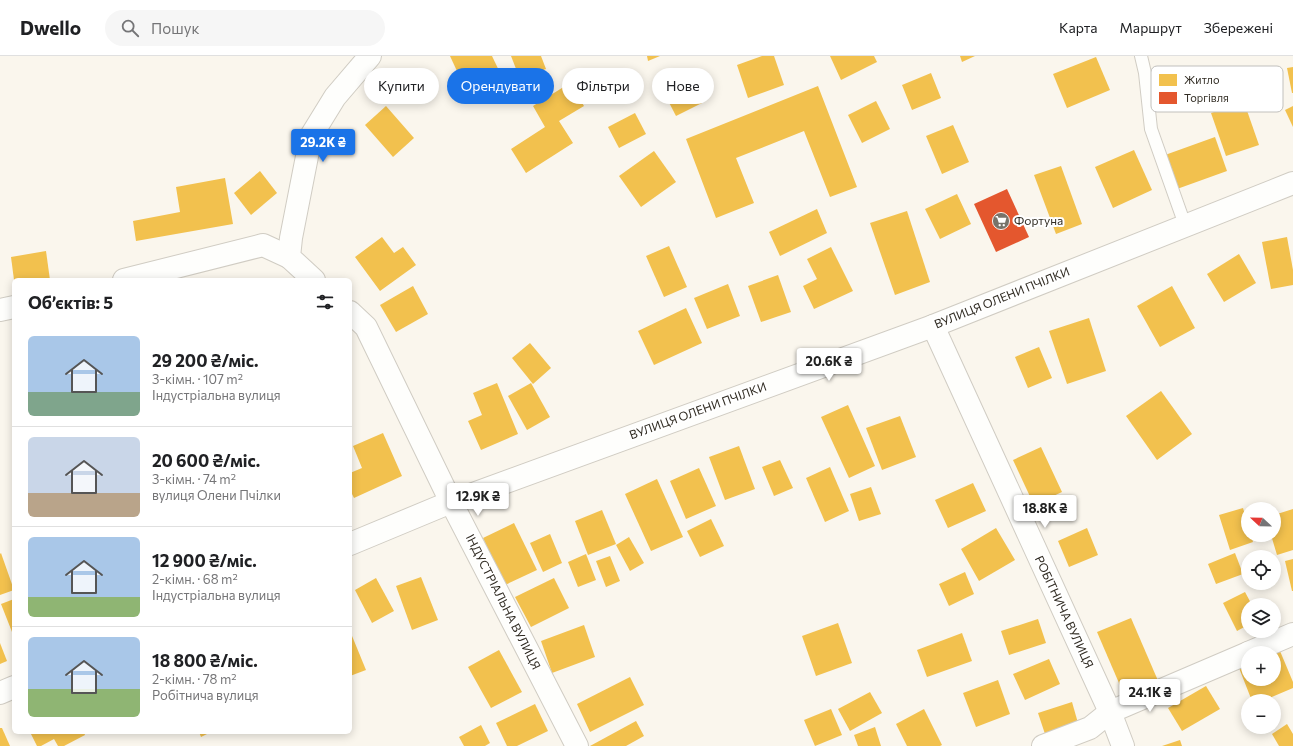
<!DOCTYPE html>
<html lang="uk">
<meta charset="utf-8">
<style>
:root{--surface:#fff;--page:#f6f6f6;--text:#202124;--muted:#757577;--line:#e0e0e0;--accent:#1a73e8}
body{margin:0;font-family:Commissioner,sans-serif;background:var(--page);color:var(--text);height:100vh;display:flex;flex-direction:column;font-size:15px;white-space:nowrap}
*{box-sizing:border-box;margin:0}
p{font-size:13px;color:var(--muted)}
.icon{flex:none;width:22px;height:22px;fill:none;stroke:currentColor;stroke-width:2;stroke-linecap:round;stroke-linejoin:round}
.map{position:relative;flex:1;overflow:hidden}
.details{position:absolute;left:12px;top:222px;width:340px;height:456px;display:flex;flex-direction:column;background:var(--surface);border-radius:6px;box-shadow:0 2px 10px #0003}
.details>*{flex:none}
.hud{position:absolute;left:364px;top:12px;width:380px;height:36px;display:flex;gap:8px}
.needle{width:26px;rotate:292deg}
.controls{position:absolute;left:1241px;top:446px;display:grid;gap:8px}
.controls a{display:grid;place-items:center;width:40px;height:40px;border-radius:50%;background:var(--surface);box-shadow:0 2px 10px #0003;font-size:20px}
.price{position:absolute;translate:-50% -34px;padding:0 9px;border-radius:4px;background:#fff;color:#222;font-size:13px;line-height:26px;filter:drop-shadow(0 1px 2px #0008)}
.price::after{content:'';position:absolute;left:50%;top:24px;width:12px;height:9px;margin-left:-6px;background:inherit;clip-path:polygon(0 0,100% 0,50% 100%)}
.price.on{background:var(--accent);color:#fff}
ul{padding:0;list-style:none}
li{display:flex;align-items:center;gap:12px;height:100px;padding:0 16px}
li+li{border-top:1px solid var(--line)}
li span{display:grid;place-items:center;flex:none;width:112px;height:80px;border-radius:6px;color:#555}
li>.icon{margin-inline-start:auto}
span .icon{width:48px;height:48px;fill:#fffc;stroke-width:1}
li b{font-size:17px}
h2{display:flex;justify-content:space-between;align-items:center;height:48px;padding:0 16px;font-size:17px}
.tag{padding:0 14px;border-radius:18px;background:var(--surface);box-shadow:0 2px 10px #0003;font-size:14px;line-height:36px}
.tag.on{background:var(--accent);color:#fff}
header{display:flex;align-items:center;gap:24px;box-sizing:border-box;height:56px;padding:0 20px;background:var(--surface);border-bottom:1px solid var(--line)}
header strong{font-size:19px}
nav{display:flex;gap:22px;margin-inline-start:auto;font-size:14px}
.search{width:280px;height:36px;background:var(--page);display:flex;align-items:center;gap:10px;box-sizing:border-box;padding:0 14px;border-radius:22px;color:var(--muted);font-size:15px}
.map>svg:first-child{display:block}
</style>
<header>
<strong>Dwello</strong>
<div class="search"><svg class="icon" aria-label="search" viewBox="0 0 24 24"><circle cx="10" cy="10" r="6"/><path d="M15 15l6 6"/></svg>Пошук</div>
<nav><a>Карта</a><a>Маршрут</a><a>Збережені</a></nav>
</header>
<div class="map">
<svg width="1293" height="690" viewBox="0 0 1293 690">
<rect width="100%" height="100%" fill="#faf6ed"/>
<g fill="#f2c14e">
<path d="M450,0H492L504,25L469,41Z"/>
<path d="M511,0H541L546,13L520,23Z"/>
<path d="M647,0H660L648,5Z"/>
<path d="M762,0H774L784,29L748,42L737,9Z"/>
<path d="M830,0H874L877,6L841,24Z"/>
<path d="M960,0H975L962,6Z"/>
<path d="M1096,1L1110,34L1067,52L1053,18Z"/>
<path d="M1293,11V37H1292L1287,12Z"/>
<path d="M931,17L941,42L912,54L902,29Z"/>
<path d="M688,20L702,47L676,60L662,33Z"/>
<path d="M570,27L584,50L559,65L573,87L526,117L511,93L545,71L533,50Z"/>
<path d="M818,30L857,131L830,141L804,75L736,102L754,147L716,162L686,83Z"/>
<path d="M876,45L890,73L862,87L848,59Z"/>
<path d="M1244,46L1259,89L1226,100L1211,57Z"/>
<path d="M386,50L414,82L393,101L365,69Z"/>
<path d="M1293,50V71L1285,54Z"/>
<path d="M635,57L646,78L619,92L608,71Z"/>
<path d="M953,69L969,106L942,118L926,80Z"/>
<path d="M1215,81L1227,115L1177,133L1165,99Z"/>
<path d="M1134,94L1152,134L1113,152L1095,111Z"/>
<path d="M654,95L676,126L641,151L619,120Z"/>
<path d="M1061,110L1082,168L1056,178L1034,119Z"/>
<path d="M260,115L277,137L251,159L234,137Z"/>
<path d="M225,122L233,168L136,185L133,165L180,156L176,131Z"/>
<path d="M957,138L971,168L940,183L925,153Z"/>
<path d="M817,153L827,177L780,200L769,176Z"/>
<path d="M907,155L930,226L895,239L870,167Z"/>
<path d="M382,181L394,197L403,191L416,209L380,235L355,201Z"/>
<path d="M1287,181L1293,214V229L1271,233L1262,186Z"/>
<path d="M669,190L687,231L664,241L646,200Z"/>
<path d="M831,191L853,235L814,253L803,230L817,223L807,203Z"/>
<path d="M46,195L50,224H14L11,201Z"/>
<path d="M1239,198L1256,227L1224,246L1207,218Z"/>
<path d="M778,219L791,256L761,266L748,230Z"/>
<path d="M728,228L740,260L707,273L694,242Z"/>
<path d="M413,230L428,258L396,276L380,249Z"/>
<path d="M1172,230L1195,272L1160,291L1137,250Z"/>
<path d="M686,252L702,287L654,309L638,275Z"/>
<path d="M1089,262L1106,315L1067,328L1049,275Z"/>
<path d="M530,287L551,312L533,328L512,302Z"/>
<path d="M1039,291L1052,322L1028,332L1015,301Z"/>
<path d="M497,327L518,378L481,394L468,365L482,359L473,337Z"/>
<path d="M531,327L550,361L527,374L508,340Z"/>
<path d="M1161,335L1192,378L1157,404L1126,360Z"/>
<path d="M848,349L875,410L849,422L821,361Z"/>
<path d="M900,360L916,401L882,414L866,372Z"/>
<path d="M383,377L402,420L354,442L350,434V417L362,412L353,390Z"/>
<path d="M739,390L755,433L725,444L709,401Z"/>
<path d="M1041,391L1062,436L1034,449L1013,404Z"/>
<path d="M780,404L793,432L774,440L762,411Z"/>
<path d="M830,411L849,455L825,466L806,422Z"/>
<path d="M699,412L716,450L686,463L670,425Z"/>
<path d="M657,423L683,481L651,495L625,438Z"/>
<path d="M973,427L986,455L948,472L935,444Z"/>
<path d="M871,431L881,458L859,465L850,438Z"/>
<path d="M1243,452L1248,469V479H1251L1253,486L1230,494L1219,459Z"/>
<path d="M1293,453V494L1277,499L1271,479H1274V459Z"/>
<path d="M602,454L616,488L588,499L575,465Z"/>
<path d="M711,463L724,490L700,501L687,475Z"/>
<path d="M514,467L537,514L505,529L483,482Z"/>
<path d="M996,472L1015,504L979,525L961,493Z"/>
<path d="M1087,472L1098,499L1069,511L1058,485Z"/>
<path d="M550,478L562,507L543,516L530,487Z"/>
<path d="M629,481L644,507L630,515L616,489Z"/>
<path d="M1,497L14,534L0,539V498Z"/>
<path d="M1235,497L1243,518L1216,528L1208,508Z"/>
<path d="M586,498L596,524L578,531L568,506Z"/>
<path d="M610,500L620,525L606,531L596,505Z"/>
<path d="M1293,503V535H1292L1285,505Z"/>
<path d="M965,516L974,538L949,550L939,528Z"/>
<path d="M421,521L438,564L412,574L396,530Z"/>
<path d="M376,522L394,555L372,567L355,534Z"/>
<path d="M554,522L569,552L531,571L515,541Z"/>
<path d="M1245,536L1252,549H1248V569L1237,575L1223,547Z"/>
<path d="M14,543V581L1,548Z"/>
<path d="M1131,562L1159,627L1125,641L1097,576Z"/>
<path d="M1038,563L1046,587L1009,599L1001,575Z"/>
<path d="M838,567L852,607L816,620L802,580Z"/>
<path d="M584,569L595,601L552,617L541,585Z"/>
<path d="M350,575L366,614L350,620Z"/>
<path d="M962,577L972,605L927,621L917,594Z"/>
<path d="M0,587L7,605L0,608Z"/>
<path d="M499,594L522,636L491,652L468,611Z"/>
<path d="M1280,595L1293,626V632L1262,645H1252L1239,612L1248,608V623H1274V597Z"/>
<path d="M1049,603L1060,628L1025,644L1013,618Z"/>
<path d="M630,621L644,649L590,676L577,648Z"/>
<path d="M998,624L1010,658L976,671L963,637Z"/>
<path d="M1206,630L1220,653L1182,675L1168,652Z"/>
<path d="M870,636L882,657L850,675L838,653Z"/>
<path d="M1072,646L1078,667L1045,678L1038,657Z"/>
<path d="M535,648L548,675L517,690H507L496,667Z"/>
<path d="M831,653L842,679L815,690L804,664Z"/>
<path d="M924,653L942,689L940,690H907L896,668Z"/>
<path d="M636,665L644,680L626,690H590Z"/>
<path d="M1287,668L1293,678V690H1279L1272,678Z"/>
<path d="M481,669L490,687L485,690H464L459,681Z"/>
<path d="M875,671L881,690H858L854,679Z"/>
<path d="M0,672H2L10,690H0Z"/>
<path d="M30,676H84L85,679L64,690H58L54,683L41,690H37Z"/>
<path d="M199,676H211L201,681Z"/>
<path d="M1180,684L1182,690H1162Z"/>
</g>
<path fill="#e4572e" d="M1007,133L1029,181L996,196L974,148Z"/>
<g fill="none" stroke-linecap="round" stroke-linejoin="round">
<g stroke="#d0ccc3" stroke-width="14">
<path id="lane" d="M1141,0L1145,17L1151,73L1185,169"/>
</g>
<g stroke="#d0ccc3" stroke-width="24">
<g id="street">
<path d="M124,224L263,189L289,201"/>
<path d="M314,224L289,201L291,182L311,80L335,41L370,0"/>
<path d="M0,254L14,251"/>
<path d="M350,256L366,271L451,446L577,690"/>
<path d="M933,270L1110,656L1123,690"/>
<path d="M1248,597L1293,578"/>
<path d="M1043,690L1090,672L1110,656L1248,597"/>
</g>
</g>
<g stroke="#d0ccc3" stroke-width="24">
<g id="secondary">
<path d="M350,488L451,446L933,270L1293,127"/>
<path d="M0,637L14,631"/>
</g>
</g>
<use href="#lane" stroke="#fefefc" stroke-width="12"/>
<use href="#street" stroke="#fefefc" stroke-width="22"/>
<use href="#secondary" stroke="#fefefc" stroke-width="22"/>
</g>
<defs>
<g id="supermarket-disc" transform="scale(0.9)"><circle r="9.5" fill="#77736a" stroke="#fff"/><path d="M-6-5.5h2.5l.6 2H6L4.5 2H-2.5L-4.4-4H-6ZM-1.5 3.2a1.3 1.3 0 1 0 .1 0ZM3 3.2a1.3 1.3 0 1 0 .1 0Z" fill="#fff"/></g>
</defs>
<g fill-rule="evenodd">
<use href="#supermarket-disc" x="1001" y="165"/>
</g>
<g text-anchor="middle" stroke-width="4" stroke-linejoin="round" paint-order="stroke">
<g font-size="12" fill="#312c23" stroke="#fff" text-anchor="start">
<text x="1014" y="169">Фортуна</text>
</g>
<g font-size="12" fill="#312c23" stroke="#fff">
<text transform="translate(1002 242) rotate(-22)" y="4">ВУЛИЦЯ ОЛЕНИ ПЧІЛКИ</text>
<text transform="translate(698 355) rotate(-20)" y="4">ВУЛИЦЯ ОЛЕНИ ПЧІЛКИ</text>
<text transform="translate(503 546) rotate(63)" y="4">ІНДУСТРІАЛЬНА ВУЛИЦЯ</text>
<text transform="translate(1064 556) rotate(65)" y="4">РОБІТНИЧА ВУЛИЦЯ</text>
</g>
</g>
<rect x="1151" y="10" width="132" height="46" rx="6" fill="#fff" stroke="#c1c0bd" stroke-width="1"/>
<rect x="1159" y="18" width="18" height="12" fill="#f2c14e"/>
<rect x="1159" y="36" width="18" height="12" fill="#e4572e"/>
<g font-size="11" fill="#312c23">
<text x="1184" y="28">Житло</text>
<text x="1184" y="46">Торгівля</text>
</g>
</svg>
<div class="controls">
<a><svg class="needle" viewBox="-14 -14 28 28"><path d="M0-13l5 13h-10z" fill="#e53935"/><path d="M0 13l5-13h-10z" fill="#757577"/></svg></a>
<a><svg class="icon" aria-label="locate" viewBox="0 0 24 24"><circle cx="12" cy="12" r="6"/><path d="M12 2v4M12 18v4M2 12h4M18 12h4"/></svg></a>
<a><svg class="icon" aria-label="layers" viewBox="0 0 24 24"><path d="M12 4l9 5-9 5-9-5zM3 14l9 5 9-5"/></svg></a>
<a>+</a>
<a>−</a>
</div>
<b class="price on" style="left:323px;top:107px">29.2K ₴</b>
<b class="price" style="left:829px;top:326px">20.6K ₴</b>
<b class="price" style="left:478px;top:461px">12.9K ₴</b>
<b class="price" style="left:1045px;top:473px">18.8K ₴</b>
<b class="price" style="left:1150px;top:657px">24.1K ₴</b>
<div class="hud">
<a class="tag">Купити</a>
<a class="tag on">Орендувати</a>
<a class="tag">Фільтри</a>
<a class="tag">Нове</a>
</div>
<section class="details">
<h2>Об’єктів: 5<svg class="icon" aria-label="filters" viewBox="0 0 24 24"><path d="M4 7h16M4 17h16"/><circle cx="9" cy="7" r="2"/><circle cx="15" cy="17" r="2"/></svg></h2>
<ul>
<li><span style="background:linear-gradient(#a9c7e8 70%,#7fa58c 0)"><svg class="icon" aria-label="home" viewBox="0 0 24 24"><path d="M3 11l9-7 9 7M6 9v11h12V9"/></svg></span><div><b>29 200 ₴/міс.</b><p>3-кімн. · 107 m²</p><p>Індустріальна вулиця</p></div></li>
<li><span style="background:linear-gradient(#c9d6e8 70%,#b9a48a 0)"><svg class="icon" aria-label="home" viewBox="0 0 24 24"><path d="M3 11l9-7 9 7M6 9v11h12V9"/></svg></span><div><b>20 600 ₴/міс.</b><p>3-кімн. · 74 m²</p><p>вулиця Олени Пчілки</p></div></li>
<li><span style="background:linear-gradient(#a9c7e8 75%,#8fb573 0)"><svg class="icon" aria-label="home" viewBox="0 0 24 24"><path d="M3 11l9-7 9 7M6 9v11h12V9"/></svg></span><div><b>12 900 ₴/міс.</b><p>2-кімн. · 68 m²</p><p>Індустріальна вулиця</p></div></li>
<li><span style="background:linear-gradient(#a9c7e8 65%,#8fb573 0)"><svg class="icon" aria-label="home" viewBox="0 0 24 24"><path d="M3 11l9-7 9 7M6 9v11h12V9"/></svg></span><div><b>18 800 ₴/міс.</b><p>2-кімн. · 78 m²</p><p>Робітнича вулиця</p></div></li>
</ul>
</section>
</div>
